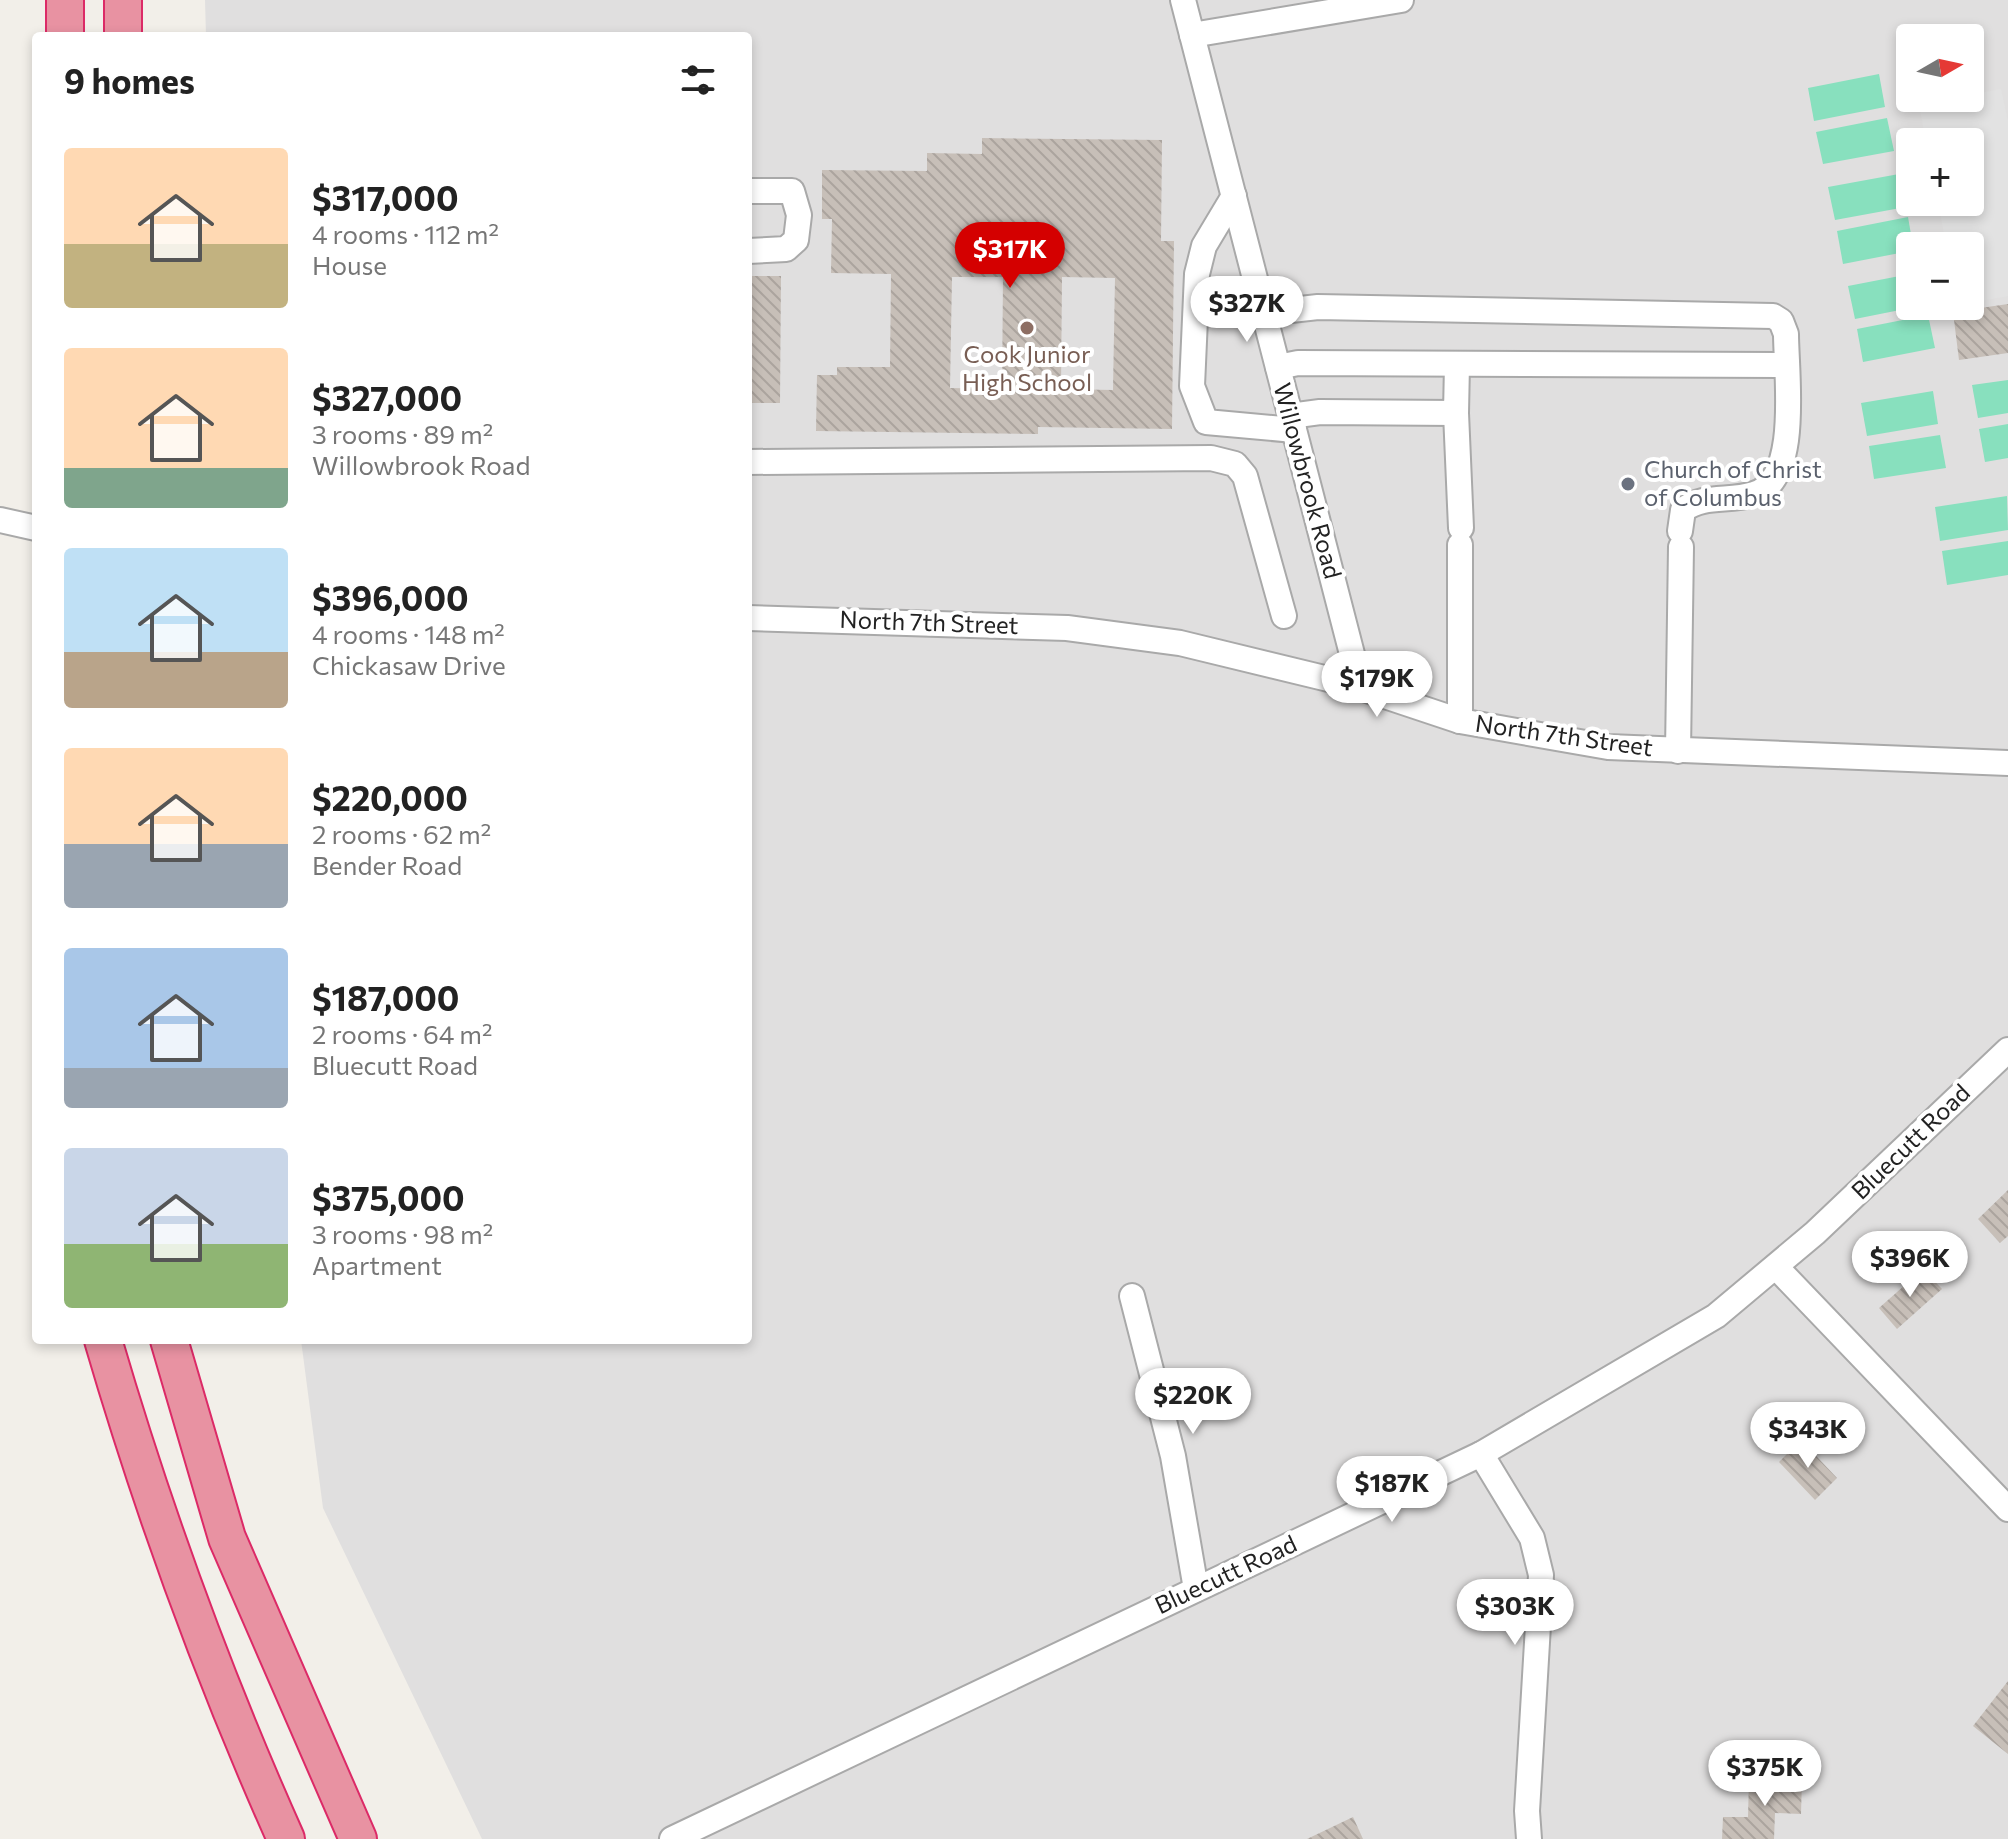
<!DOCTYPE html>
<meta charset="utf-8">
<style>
:root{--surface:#fff;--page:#f6f6f6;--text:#222;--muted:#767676;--accent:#d40000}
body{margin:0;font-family:Commissioner,sans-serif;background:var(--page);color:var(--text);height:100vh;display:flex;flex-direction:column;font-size:30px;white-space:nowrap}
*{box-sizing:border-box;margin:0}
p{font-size:26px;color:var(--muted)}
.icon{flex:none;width:44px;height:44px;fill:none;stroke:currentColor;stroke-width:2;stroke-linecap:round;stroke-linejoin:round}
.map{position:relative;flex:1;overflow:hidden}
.drawer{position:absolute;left:32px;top:32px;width:720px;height:1312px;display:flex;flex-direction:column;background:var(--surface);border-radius:8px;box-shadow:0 4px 12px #0003}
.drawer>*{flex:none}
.needle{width:52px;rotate:81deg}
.tools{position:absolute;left:1896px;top:24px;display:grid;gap:16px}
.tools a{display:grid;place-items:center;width:88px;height:88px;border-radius:8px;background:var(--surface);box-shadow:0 4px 12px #0003;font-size:40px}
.price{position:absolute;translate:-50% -68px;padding:0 18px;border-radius:28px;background:#fff;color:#222;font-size:26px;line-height:52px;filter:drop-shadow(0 2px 4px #0008)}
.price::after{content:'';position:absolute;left:50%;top:48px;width:24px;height:18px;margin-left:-12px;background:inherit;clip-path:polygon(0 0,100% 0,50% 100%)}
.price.selected{background:var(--accent);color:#fff}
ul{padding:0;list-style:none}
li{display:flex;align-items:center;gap:24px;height:200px;padding:0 32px}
li span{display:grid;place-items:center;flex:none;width:224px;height:160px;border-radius:8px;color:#555}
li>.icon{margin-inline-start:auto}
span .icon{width:96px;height:96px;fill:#fffc;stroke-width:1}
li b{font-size:34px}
h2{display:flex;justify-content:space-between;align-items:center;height:96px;padding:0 32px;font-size:34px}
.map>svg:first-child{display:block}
</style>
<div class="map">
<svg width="2008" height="1839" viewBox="0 0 2008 1839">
<defs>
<pattern id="building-back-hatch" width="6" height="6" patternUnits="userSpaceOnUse" patternTransform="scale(2)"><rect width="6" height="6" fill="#c7bfb8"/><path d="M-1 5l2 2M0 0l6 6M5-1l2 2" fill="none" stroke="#aba49e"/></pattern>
</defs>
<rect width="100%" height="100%" fill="#f2efe9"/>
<path fill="#e0dfdf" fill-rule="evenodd" d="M205,0H2008V1839H482L323,1508L301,1340H748V36H206ZM1910,38H1970V98H1910ZM1910,142H1970V202H1910ZM1910,246H1970V306H1910Z"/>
<g fill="#88e0be">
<path d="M1879,74L1885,107L1814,121L1808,88Z"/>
<path d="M1887,118L1894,151L1823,164L1816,132Z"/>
<path d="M1899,174L1906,207L1835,220L1828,187Z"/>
<path d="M1908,217L1913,246L1910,251L1843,264L1837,231Z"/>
<path d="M1910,274V306H1920L1855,319L1848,286Z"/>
<path d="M1928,315L1935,348L1863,362L1857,329Z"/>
<path d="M2008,380V413L1978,418L1972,385Z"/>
<path d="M1933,391L1938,424L1867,436L1861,403Z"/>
<path d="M2008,424V458L1985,462L1979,429Z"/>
<path d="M1940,435L1946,468L1874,479L1869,446Z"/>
<path d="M2007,496L2008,530L1940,541L1935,507Z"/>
<path d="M2008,541V575L1947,585L1942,551Z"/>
</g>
<path fill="#e2e2e2" d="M2001,89L2008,121V296L1970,303V246H1946L1938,202H1970V142H1926L1919,104L1970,98V95Z"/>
<g fill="url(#building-back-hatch)" fill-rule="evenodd">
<path d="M982,138L1162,140L1161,241H1174L1172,429L1038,427V434L816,431L817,375H837V367H890L891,274L831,273L832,219H822V170L927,171V153L982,154ZM952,277H1003L1002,389L950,388ZM1062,277L1115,278L1113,390L1061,389Z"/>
<path d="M748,276H781L780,403H748Z"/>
<path d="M2008,304V353L1959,360L1953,312Z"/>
<path d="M2008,1190V1236L2000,1243L1978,1219Z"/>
<path d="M1923,1269L1942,1289L1897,1329L1879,1308Z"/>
<path d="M1801,1440L1837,1478L1815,1500L1779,1462Z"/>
<path d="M2008,1681V1754L1973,1726Z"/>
<path d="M1749,1778L1802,1779L1801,1814L1775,1813L1774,1839H1722L1723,1817H1748Z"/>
<path d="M1353,1817L1363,1839H1307Z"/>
</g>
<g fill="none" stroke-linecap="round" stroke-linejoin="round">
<g stroke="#a9a9a9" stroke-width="28">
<g id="minor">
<path d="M1183,0L1352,654L1349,684"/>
<path d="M1192,35L1401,0"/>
<path d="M748,191H792L799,215L796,240L786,249L748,251"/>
<path d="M1234,196L1204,246L1197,274L1192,386L1206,422L1294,430"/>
<path d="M1264,313L1318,307L1773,316L1781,321L1786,334C1786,374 1801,480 1754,494C1729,502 1704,494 1683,510L1680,531"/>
<path d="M1278,367L1298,363L1786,365"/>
<path d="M1456,413L1461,528"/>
<path d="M1290,416L1320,412L1456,413L1457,364"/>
<path d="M748,462L1211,458L1235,464L1245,476L1284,616"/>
<path d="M0,520L36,528"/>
<path d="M748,618L1067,628L1180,643L1349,684L1460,721L1608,747L2008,763"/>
<path d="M1460,721V545"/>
<path d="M1678,751L1681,547"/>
<path d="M1776,1267L2008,1509"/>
<path d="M1132,1296L1173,1456L1196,1589"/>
<path d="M1481,1454L1532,1538L1541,1575L1527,1811L1529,1839"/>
<path d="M672,1839L1481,1454L1716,1316L1815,1233L2008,1050"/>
</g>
</g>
<g stroke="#dc2a67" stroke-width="40">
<g id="highway">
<path d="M123,0V36"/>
<path d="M65,36V0"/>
<path d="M103,1340C153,1511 213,1676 286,1839"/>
<path d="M169,1340L227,1538L358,1839"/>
</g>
</g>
<use href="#minor" stroke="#fff" stroke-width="24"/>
<use href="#highway" stroke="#e892a2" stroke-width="36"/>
</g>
<circle fill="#8d6e63" stroke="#fff" stroke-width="3" cx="1027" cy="328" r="8"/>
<circle fill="#6b7280" stroke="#fff" stroke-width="3" cx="1628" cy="484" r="8"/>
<g text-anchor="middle" stroke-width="8" stroke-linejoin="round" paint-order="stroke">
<g font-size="24" fill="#785e54" stroke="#fff">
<text x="1027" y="363">Cook Junior<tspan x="1027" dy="28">High School</tspan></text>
</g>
<g font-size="24" fill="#5b616d" stroke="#fff" text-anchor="start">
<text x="1644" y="478">Church of Christ<tspan x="1644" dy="28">of Columbus</tspan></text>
</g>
<g font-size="24" fill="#222" stroke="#fff">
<text transform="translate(1307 481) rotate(75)" y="8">Willowbrook Road</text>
<text transform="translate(929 623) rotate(2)" y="8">North 7th Street</text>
<text transform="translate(1564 736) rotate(8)" y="8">North 7th Street</text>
<text transform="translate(1911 1142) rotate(-44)" y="8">Bluecutt Road</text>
<text transform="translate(1226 1575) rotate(-25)" y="8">Bluecutt Road</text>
</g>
</g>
</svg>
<div class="tools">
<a><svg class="needle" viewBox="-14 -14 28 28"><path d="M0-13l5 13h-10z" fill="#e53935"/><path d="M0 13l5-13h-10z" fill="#767676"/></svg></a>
<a>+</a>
<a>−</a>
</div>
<b class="price selected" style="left:1010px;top:290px">$317K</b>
<b class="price" style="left:1247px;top:344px">$327K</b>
<b class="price" style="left:1377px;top:719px">$179K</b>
<b class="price" style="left:1910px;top:1299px">$396K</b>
<b class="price" style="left:1193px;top:1436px">$220K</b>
<b class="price" style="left:1808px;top:1470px">$343K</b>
<b class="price" style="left:1392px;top:1524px">$187K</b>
<b class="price" style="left:1515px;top:1647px">$303K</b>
<b class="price" style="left:1765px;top:1808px">$375K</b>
<section class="drawer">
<h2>9 homes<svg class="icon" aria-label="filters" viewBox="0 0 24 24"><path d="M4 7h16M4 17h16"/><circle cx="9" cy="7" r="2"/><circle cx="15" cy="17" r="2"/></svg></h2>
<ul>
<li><span style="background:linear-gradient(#ffd9b3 60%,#c2b280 0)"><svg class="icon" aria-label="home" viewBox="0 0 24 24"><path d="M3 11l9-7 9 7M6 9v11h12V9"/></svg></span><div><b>$317,000</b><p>4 rooms · 112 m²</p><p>House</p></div></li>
<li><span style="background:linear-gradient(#ffd9b3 75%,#7fa58c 0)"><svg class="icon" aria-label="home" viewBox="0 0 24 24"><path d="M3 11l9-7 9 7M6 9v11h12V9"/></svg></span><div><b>$327,000</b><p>3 rooms · 89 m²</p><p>Willowbrook Road</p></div></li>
<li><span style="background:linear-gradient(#bfe0f5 65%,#b9a48a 0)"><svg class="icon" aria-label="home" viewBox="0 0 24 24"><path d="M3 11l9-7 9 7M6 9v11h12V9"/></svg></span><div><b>$396,000</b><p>4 rooms · 148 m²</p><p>Chickasaw Drive</p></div></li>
<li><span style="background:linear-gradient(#ffd9b3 60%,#9aa5b1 0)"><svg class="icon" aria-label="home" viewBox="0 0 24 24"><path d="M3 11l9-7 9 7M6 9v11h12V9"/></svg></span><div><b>$220,000</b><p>2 rooms · 62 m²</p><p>Bender Road</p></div></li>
<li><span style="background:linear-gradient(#a9c7e8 75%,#9aa5b1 0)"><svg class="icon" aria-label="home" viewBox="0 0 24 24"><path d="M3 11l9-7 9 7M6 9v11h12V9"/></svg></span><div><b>$187,000</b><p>2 rooms · 64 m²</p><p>Bluecutt Road</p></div></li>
<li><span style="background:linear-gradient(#c9d6e8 60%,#8fb573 0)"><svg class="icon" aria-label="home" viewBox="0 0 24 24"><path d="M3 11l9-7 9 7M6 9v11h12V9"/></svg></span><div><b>$375,000</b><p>3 rooms · 98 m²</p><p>Apartment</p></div></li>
</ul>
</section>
</div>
